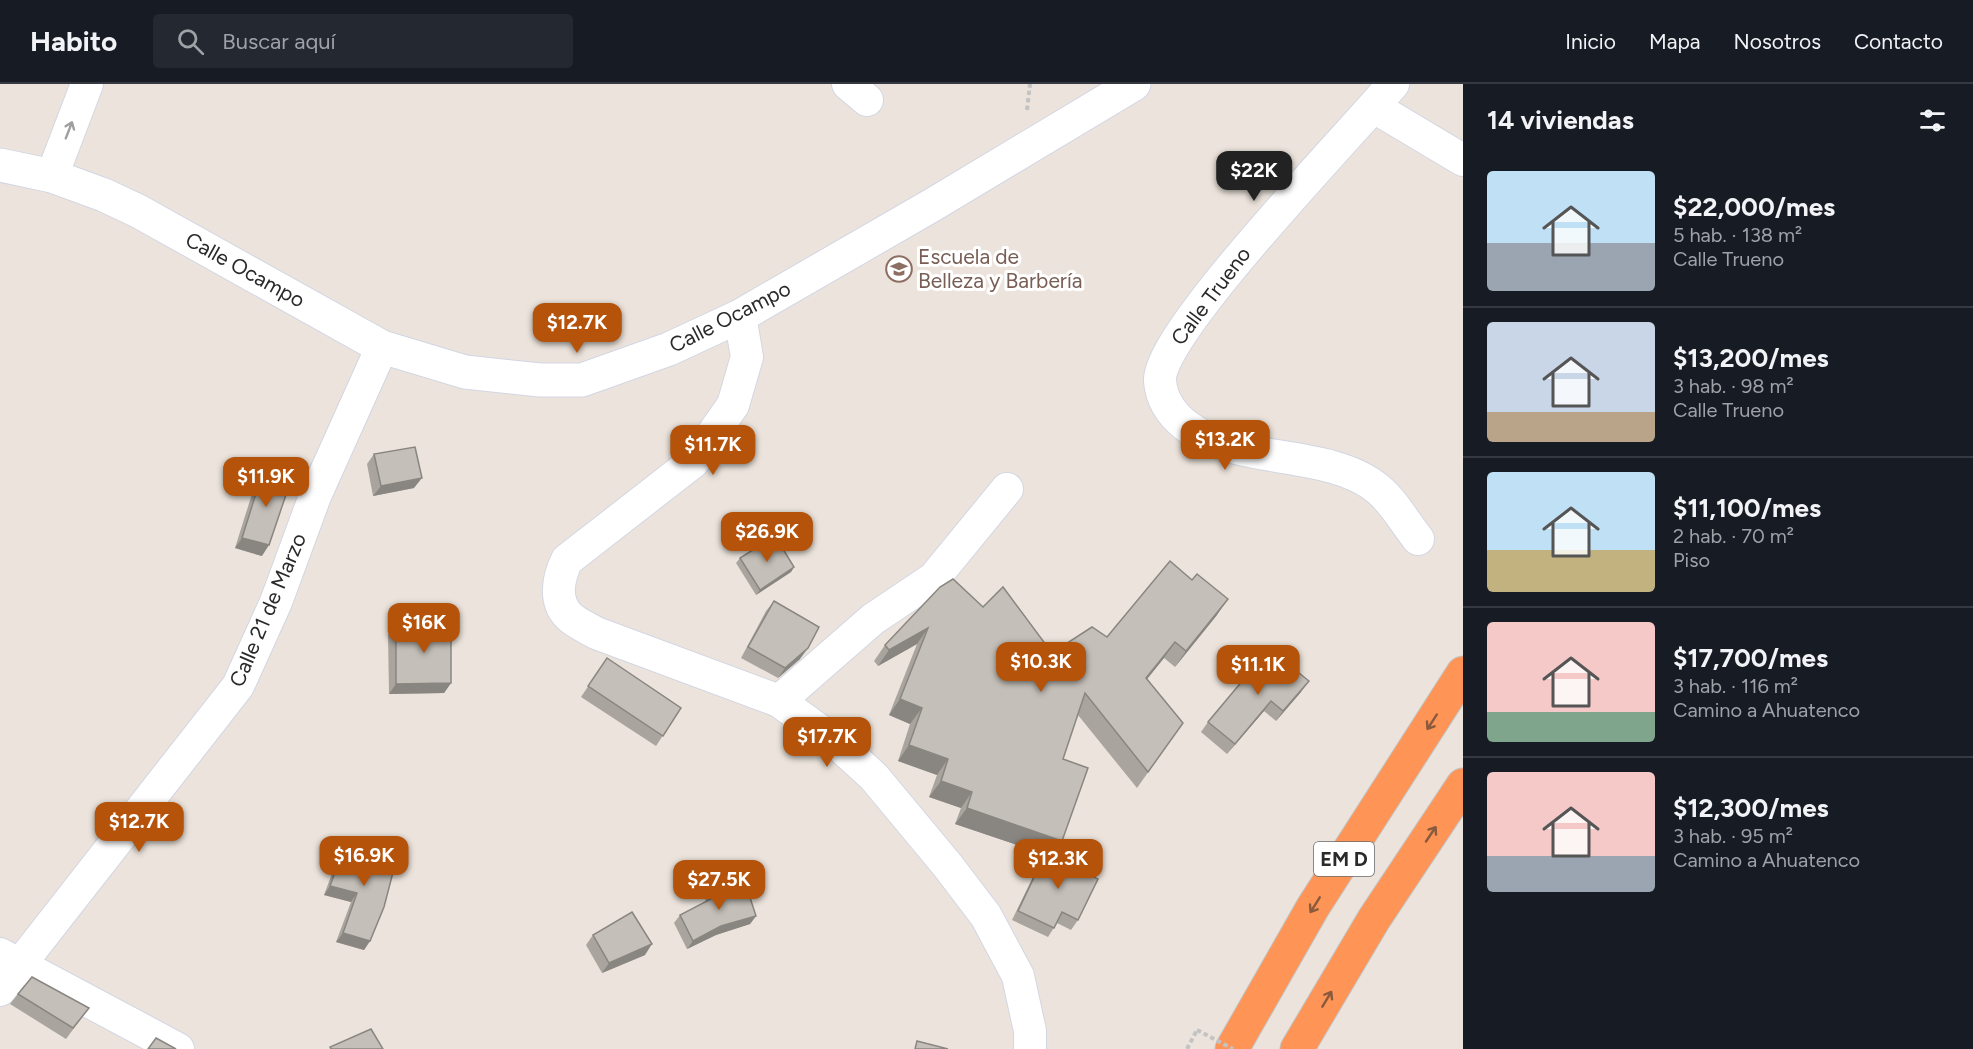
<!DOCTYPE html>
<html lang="es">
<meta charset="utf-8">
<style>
:root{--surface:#171b24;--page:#242831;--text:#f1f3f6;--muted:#9ea1a6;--line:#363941;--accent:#b45309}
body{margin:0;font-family:Figtree,sans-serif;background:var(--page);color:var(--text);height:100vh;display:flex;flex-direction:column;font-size:22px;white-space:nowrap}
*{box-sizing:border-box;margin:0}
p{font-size:20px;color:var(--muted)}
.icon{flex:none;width:33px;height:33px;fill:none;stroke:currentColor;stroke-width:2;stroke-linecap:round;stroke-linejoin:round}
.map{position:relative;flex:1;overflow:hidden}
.drawer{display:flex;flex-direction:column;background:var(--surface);width:510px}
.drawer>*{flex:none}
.price{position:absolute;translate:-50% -51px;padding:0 14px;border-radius:12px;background:var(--accent);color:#fff;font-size:20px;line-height:39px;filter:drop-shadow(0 2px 3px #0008)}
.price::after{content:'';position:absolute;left:50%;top:36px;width:18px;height:14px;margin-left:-9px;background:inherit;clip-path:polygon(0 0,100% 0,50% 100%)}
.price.current{background:#222;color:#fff}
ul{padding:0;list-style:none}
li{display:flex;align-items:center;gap:18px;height:150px;padding:0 24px}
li+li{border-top:2px solid var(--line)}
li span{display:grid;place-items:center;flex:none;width:168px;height:120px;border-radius:6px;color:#555}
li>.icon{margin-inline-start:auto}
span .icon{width:72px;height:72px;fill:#fffc;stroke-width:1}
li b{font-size:26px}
h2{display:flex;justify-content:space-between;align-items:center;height:72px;padding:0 24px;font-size:26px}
header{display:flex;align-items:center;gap:36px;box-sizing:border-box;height:84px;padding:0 30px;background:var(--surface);border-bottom:2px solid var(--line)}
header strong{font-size:28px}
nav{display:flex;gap:33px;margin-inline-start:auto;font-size:21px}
.search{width:420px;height:54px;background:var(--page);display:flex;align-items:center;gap:15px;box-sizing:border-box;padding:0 21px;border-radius:6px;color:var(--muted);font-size:22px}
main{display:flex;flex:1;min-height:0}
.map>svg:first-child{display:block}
</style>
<header>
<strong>Habito</strong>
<div class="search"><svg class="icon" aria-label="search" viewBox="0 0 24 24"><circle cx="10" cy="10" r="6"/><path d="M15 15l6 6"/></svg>Buscar aquí</div>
<nav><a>Inicio</a><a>Mapa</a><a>Nosotros</a><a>Contacto</a></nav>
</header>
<main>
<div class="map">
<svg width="1463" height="965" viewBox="0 0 1463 965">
<rect width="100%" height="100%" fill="#ece4dc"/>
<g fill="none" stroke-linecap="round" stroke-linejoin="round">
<g stroke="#d2d6e3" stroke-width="34">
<g id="street">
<path d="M848,0L867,16"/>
<path d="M1393,0C1355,46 1156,251 1160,297C1163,334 1200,355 1232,363C1277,376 1341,374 1378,405C1393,417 1406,440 1418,455"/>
<path d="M1374,23L1463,76"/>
<path d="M52,92L87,0"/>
<path d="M740,232L747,273L733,321L693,378L567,476C558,494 553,519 571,534C578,540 588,544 596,549L779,617L838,660L874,693L948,782L986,832L1018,892L1030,947V965"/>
<path d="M779,617L873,535L934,494L1007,405"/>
<path d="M0,870L178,965"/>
<path d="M0,906L238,602L276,518L315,412L382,263"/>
</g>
</g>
<g stroke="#d2d6e3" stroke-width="35">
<path id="secondary" d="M0,81L52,92L104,111L138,127L382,263L465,288L540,296H582L669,265L740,232L934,120L1134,0"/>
</g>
<g stroke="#c3c3c3" stroke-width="35">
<g id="highway">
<path d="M1232,965L1313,823L1463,589"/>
<path d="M1297,965L1374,835L1463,701"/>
</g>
</g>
<g stroke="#c3c3c3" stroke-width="4" stroke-dasharray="4.5 3" stroke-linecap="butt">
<path d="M1027,26L1030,0"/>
<path d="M1187,965L1197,946"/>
</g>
<use href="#street" stroke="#fff" stroke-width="32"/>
<use href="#secondary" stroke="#fff" stroke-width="33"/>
<use href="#highway" stroke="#fe9455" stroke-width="33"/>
<path stroke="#c3c3c3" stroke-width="4" stroke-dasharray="4.5 3" stroke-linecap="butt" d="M1197,946L1233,965"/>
</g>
<g fill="#a9a49e">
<path d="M374,370L414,404L373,412L367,380Z"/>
<path d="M263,387L262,472L235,464L256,397Z"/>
<path d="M740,474L794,483L791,488L756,511L736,479Z"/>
<path d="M774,517L800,575L778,594L741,574L766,527Z"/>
<path d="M983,523L1052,569L1107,553L1217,531L1175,583L1164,574L1147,595L1183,639L1137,704L1078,631L1063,675L1055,768L1081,787L1078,836L1071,846L1057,839L1048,853L1012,836L1044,770L955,740L961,724L929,713L937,691L898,677L910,640L889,631L917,560L878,582L874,577L885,561Z"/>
<path d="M396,541L451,599L444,609L389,610L388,551Z"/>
<path d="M607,574L681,624L656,662L581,613Z"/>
<path d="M1301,608L1276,637L1264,627L1227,670L1201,648L1208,638Z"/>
<path d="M345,761L370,857L364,866L336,858L351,818L324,811L339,770Z"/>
<path d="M711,808L756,832L750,840L716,851L687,865L674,839L680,831L706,818L705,816Z"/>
<path d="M593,851L645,871L602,889L586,861Z"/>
<path d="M18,910L89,924L66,955L10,920Z"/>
</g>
<g fill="#898681">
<path d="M422,394L414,404L373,412L381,402Z"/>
<path d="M242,454L269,461L262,472L235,464Z"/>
<path d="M794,483L791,488L756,511L760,506Z"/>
<path d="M1228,515L1217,531L1175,583L1186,567Z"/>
<path d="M928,544L917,560L878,582L889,566Z"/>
<path d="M1175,558L1164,574L1135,610L1146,594Z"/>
<path d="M808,564L800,575L778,594L785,584Z"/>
<path d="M1309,597L1301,608L1276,637L1283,627Z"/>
<path d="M451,599L444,609L389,610L396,600Z"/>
<path d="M900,615L922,624L910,640L889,631Z"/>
<path d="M1271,617L1264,627L1227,670L1235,660Z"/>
<path d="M909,661L948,675L937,691L898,677Z"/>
<path d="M941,697L972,708L961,724L929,713Z"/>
<path d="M967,724L1062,757L1051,773L1048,764L1044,770L955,740Z"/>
<path d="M330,802L357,809L351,818L324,811Z"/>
<path d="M756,832L750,840L716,851L687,865L693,857L721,842Z"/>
<path d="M343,849L370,857L364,866L336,858Z"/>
<path d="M652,860L645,871L602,889L609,879Z"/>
</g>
<g fill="#c4bfb8" stroke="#898681" stroke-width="1.5">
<path d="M415,363L422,394L381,402L374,370Z"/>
<path d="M263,387L291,396L269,461L242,454Z"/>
<path d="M775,452L794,483L760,506L740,474Z"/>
<path d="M1170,477L1192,496L1197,490L1228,515L1186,567L1175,558L1146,594L1183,639L1148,688L1085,609L1063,675L1088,684L1062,757L967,724L972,708L941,697L948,675L909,661L922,624L900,615L928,544L889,566L885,561L940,503L953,495L983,523L1003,503L1052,569L1092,543L1107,553Z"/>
<path d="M774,517L819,543L808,564L785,584L748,563Z"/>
<path d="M451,540V599L396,600V541Z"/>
<path d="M1269,565L1309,597L1283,627L1271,617L1235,660L1208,638Z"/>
<path d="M607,574L681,624L663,652L588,602Z"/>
<path d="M345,761L397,773L384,823L370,857L343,849L357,809L330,802Z"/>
<path d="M1048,764L1084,781L1081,787L1098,795L1078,836L1062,828L1054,844L1018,827Z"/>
<path d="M745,798L756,832L721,842L693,857L680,831L713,814L711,808Z"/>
<path d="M632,828L652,860L609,879L593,851Z"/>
<path d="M32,893L89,924L73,944L18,910Z"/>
<path d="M371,945L383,965H331L330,963Z"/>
<path d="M156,954L176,965H148Z"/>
<path d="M917,957L948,965H915Z"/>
</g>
<defs><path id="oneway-shaft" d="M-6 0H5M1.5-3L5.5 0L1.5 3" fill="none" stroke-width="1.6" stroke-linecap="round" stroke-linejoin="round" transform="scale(1.5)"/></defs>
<use stroke="#9f9f9f" href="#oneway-shaft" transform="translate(69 46) rotate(-69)"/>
<g stroke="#895a3d">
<use href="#oneway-shaft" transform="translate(1432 638) rotate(123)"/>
<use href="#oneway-shaft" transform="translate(1431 750) rotate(-56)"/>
<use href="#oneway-shaft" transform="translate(1315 821) rotate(122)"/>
<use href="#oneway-shaft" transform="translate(1327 915) rotate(-59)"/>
</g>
<defs>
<g id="university-ring" transform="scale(1.35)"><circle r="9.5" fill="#fff" stroke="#8d6e63" stroke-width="1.5"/><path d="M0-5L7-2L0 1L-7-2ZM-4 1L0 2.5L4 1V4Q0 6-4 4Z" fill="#8d6e63"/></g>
</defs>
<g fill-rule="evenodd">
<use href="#university-ring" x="899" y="185"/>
</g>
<g text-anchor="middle" stroke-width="6" stroke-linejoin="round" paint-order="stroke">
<rect fill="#fff" stroke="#6a6a6a" stroke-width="1.5" x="1314" y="758" width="60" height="34" rx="4.5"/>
<g font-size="20" font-weight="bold" fill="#2a2a2a">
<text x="1344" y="782">EM D</text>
</g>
<g font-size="21" fill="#785e54" stroke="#fff" text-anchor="start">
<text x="918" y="180">Escuela de<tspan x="918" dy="24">Belleza y Barbería</tspan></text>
</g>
<g font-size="21" fill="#2a2a2a" stroke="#fff">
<text transform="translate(245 186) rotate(29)" y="7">Calle Ocampo</text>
<text transform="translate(1211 212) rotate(-53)" y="7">Calle Trueno</text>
<text transform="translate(730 233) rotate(-27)" y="7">Calle Ocampo</text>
<text transform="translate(268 526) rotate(-67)" y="7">Calle 21 de Marzo</text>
</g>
</g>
</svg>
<b class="price current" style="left:1254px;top:118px">$22K</b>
<b class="price" style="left:577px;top:270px">$12.7K</b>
<b class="price" style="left:1225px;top:387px">$13.2K</b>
<b class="price" style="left:713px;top:392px">$11.7K</b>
<b class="price" style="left:266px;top:424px">$11.9K</b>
<b class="price" style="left:767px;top:479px">$26.9K</b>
<b class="price" style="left:424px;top:570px">$16K</b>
<b class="price" style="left:1041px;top:609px">$10.3K</b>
<b class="price" style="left:1258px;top:612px">$11.1K</b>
<b class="price" style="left:827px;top:684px">$17.7K</b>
<b class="price" style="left:139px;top:769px">$12.7K</b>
<b class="price" style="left:364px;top:803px">$16.9K</b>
<b class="price" style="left:1058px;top:806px">$12.3K</b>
<b class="price" style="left:719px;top:827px">$27.5K</b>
</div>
<section class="drawer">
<h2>14 viviendas<svg class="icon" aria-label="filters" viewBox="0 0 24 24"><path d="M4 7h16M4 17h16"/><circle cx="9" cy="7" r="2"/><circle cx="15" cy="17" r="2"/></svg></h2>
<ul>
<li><span style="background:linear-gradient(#bfe0f5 60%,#9aa5b1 0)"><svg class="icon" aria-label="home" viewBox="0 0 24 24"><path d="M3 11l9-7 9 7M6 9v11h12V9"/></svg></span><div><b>$22,000/mes</b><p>5 hab. · 138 m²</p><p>Calle Trueno</p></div></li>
<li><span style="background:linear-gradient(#c9d6e8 75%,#b9a48a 0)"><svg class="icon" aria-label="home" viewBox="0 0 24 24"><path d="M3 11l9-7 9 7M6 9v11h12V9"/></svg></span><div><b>$13,200/mes</b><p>3 hab. · 98 m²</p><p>Calle Trueno</p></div></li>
<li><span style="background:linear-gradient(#bfe0f5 65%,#c2b280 0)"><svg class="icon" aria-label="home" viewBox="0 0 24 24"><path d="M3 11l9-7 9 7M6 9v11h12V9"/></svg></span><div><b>$11,100/mes</b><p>2 hab. · 70 m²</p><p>Piso</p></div></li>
<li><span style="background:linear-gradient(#f6c9c9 75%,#7fa58c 0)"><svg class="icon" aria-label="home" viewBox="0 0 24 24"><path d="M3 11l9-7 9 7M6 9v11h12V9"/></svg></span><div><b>$17,700/mes</b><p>3 hab. · 116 m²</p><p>Camino a Ahuatenco</p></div></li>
<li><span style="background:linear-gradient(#f6c9c9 70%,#9aa5b1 0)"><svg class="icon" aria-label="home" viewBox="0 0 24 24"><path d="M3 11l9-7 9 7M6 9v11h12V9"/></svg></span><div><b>$12,300/mes</b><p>3 hab. · 95 m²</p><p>Camino a Ahuatenco</p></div></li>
</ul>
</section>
</main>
